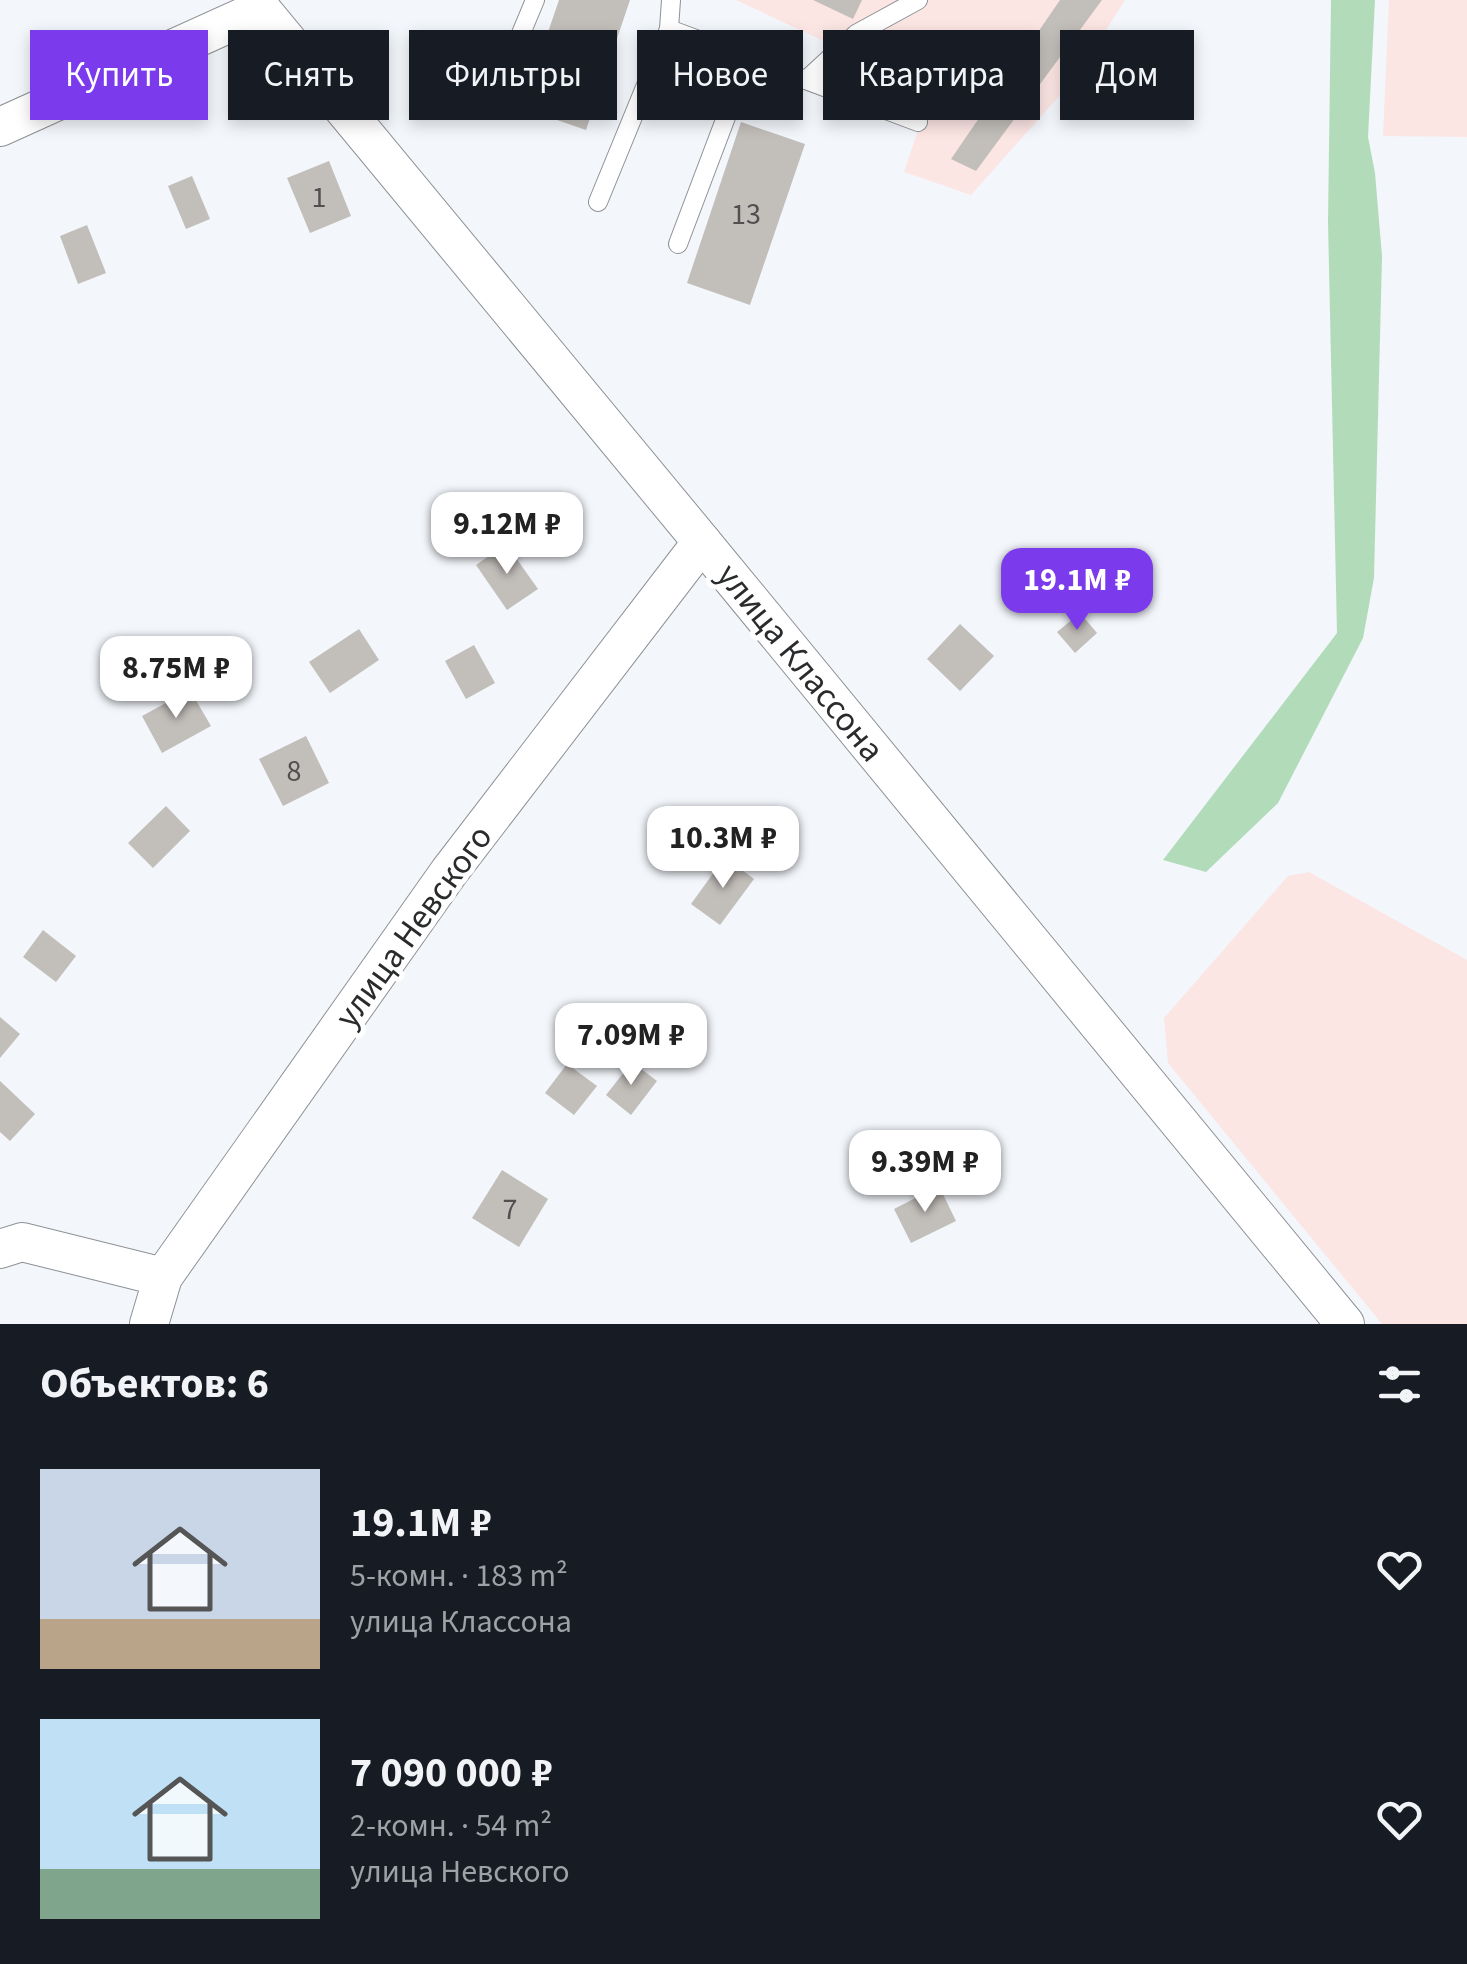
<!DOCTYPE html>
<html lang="ru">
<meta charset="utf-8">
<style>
:root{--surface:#171b24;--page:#242831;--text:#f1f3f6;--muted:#9ea1a6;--accent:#7c3aed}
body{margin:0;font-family:"Source Sans 3",sans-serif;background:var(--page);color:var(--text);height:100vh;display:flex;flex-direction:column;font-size:38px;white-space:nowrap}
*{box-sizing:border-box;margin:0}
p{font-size:32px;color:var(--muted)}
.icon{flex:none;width:55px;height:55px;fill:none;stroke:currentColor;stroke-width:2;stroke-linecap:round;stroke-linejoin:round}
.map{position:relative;height:1324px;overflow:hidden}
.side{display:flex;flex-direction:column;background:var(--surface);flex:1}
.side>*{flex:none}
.guide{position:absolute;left:30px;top:30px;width:1408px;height:90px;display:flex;gap:20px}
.price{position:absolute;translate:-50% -85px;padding:0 22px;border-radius:20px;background:#fff;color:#222;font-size:32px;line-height:65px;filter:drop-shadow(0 2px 5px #0008)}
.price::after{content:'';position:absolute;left:50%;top:60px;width:30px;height:22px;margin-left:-15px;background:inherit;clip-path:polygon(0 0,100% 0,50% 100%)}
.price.current{background:var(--accent);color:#fff}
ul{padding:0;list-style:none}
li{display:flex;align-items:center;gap:30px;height:250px;padding:0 40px}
li span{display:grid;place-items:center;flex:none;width:280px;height:200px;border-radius:0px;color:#555}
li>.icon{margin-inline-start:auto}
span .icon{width:120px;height:120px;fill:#fffc;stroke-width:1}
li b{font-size:42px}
h2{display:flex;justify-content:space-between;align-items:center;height:120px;padding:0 40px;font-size:42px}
.tag{padding:0 35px;border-radius:0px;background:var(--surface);box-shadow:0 5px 15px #0003;font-size:35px;line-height:90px}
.tag.current{background:var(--accent);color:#fff}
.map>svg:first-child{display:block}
</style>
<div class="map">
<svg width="1467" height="1324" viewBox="0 0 1467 1324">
<rect width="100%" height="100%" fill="#f3f6fb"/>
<g fill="#fce6e4">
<path d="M736,0H1125L1077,76L971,195L904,172L931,91Z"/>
<path d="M1389,0H1467V137L1383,136Z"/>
<path d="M1309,872L1467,960V1324H1382L1168,1063L1164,1018L1288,876Z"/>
</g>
<path fill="#b2dbba" d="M1331,0H1375L1368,137L1375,173L1382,256L1374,578L1363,638L1278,803L1206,872L1163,860L1337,633L1328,222Z"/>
<g fill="#c2beba">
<path d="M559,0H630L586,130L522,108Z"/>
<path d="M813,0H862L853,19Z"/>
<path d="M1060,0H1102L976,171L951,159Z"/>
<path d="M741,122L805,144L750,305L687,283Z"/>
<path d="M329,161L351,216L310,233L287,178Z"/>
<path d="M192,176L210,219L186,229L168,186Z"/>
<path d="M87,225L106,273L78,284L60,236Z"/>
<path d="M506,544L538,589L507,610L476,565Z"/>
<path d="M1080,613L1097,633L1075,653L1057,632Z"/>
<path d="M960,624L994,656L960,691L927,659Z"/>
<path d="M359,629L379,660L330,693L309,662Z"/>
<path d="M474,645L495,683L466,699L445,661Z"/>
<path d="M190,690L211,726L162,753L142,716Z"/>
<path d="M306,736L329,783L283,806L259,759Z"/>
<path d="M166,806L190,831L153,868L128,843Z"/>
<path d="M725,857L754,879L720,925L691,904Z"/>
<path d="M43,930L76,956L56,982L23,957Z"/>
<path d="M0,1017L20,1034L0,1058Z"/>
<path d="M632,1062L657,1081L631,1115L606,1095Z"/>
<path d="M567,1064L597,1086L574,1115L545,1093Z"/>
<path d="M0,1081L35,1114L10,1141L0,1132Z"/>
<path d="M502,1170L548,1199L519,1247L472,1218Z"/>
<path d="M939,1186L956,1221L911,1243L894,1209Z"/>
</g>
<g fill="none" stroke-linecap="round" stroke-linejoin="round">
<g stroke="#8e9195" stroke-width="20">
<g id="service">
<path d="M669,29L918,122"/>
<path d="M512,55L535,0"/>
<path d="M806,80L856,34L918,0"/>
<path d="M598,202L669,29L671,0"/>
<path d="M678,244L748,59"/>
</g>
</g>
<g stroke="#8e9195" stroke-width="40">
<g id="minor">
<path d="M261,9L702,542L1345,1324"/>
<path d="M0,127L261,9"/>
<path d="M0,1249L22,1242L163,1277"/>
<path d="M149,1324L163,1277L449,872L702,542"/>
</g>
</g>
<use href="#service" stroke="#fff" stroke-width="18"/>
<use href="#minor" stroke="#fff" stroke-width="38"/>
</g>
<g text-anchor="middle" stroke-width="10" stroke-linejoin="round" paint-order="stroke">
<g font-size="30" fill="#505050">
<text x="319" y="207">1</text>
<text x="746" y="224">13</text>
<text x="294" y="781">8</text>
<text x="510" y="1219">7</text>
</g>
<g font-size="35" fill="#2a2b2d" stroke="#fff">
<text transform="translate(801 662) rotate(51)" y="12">улица Классона</text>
<text transform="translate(413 926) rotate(-54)" y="12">улица Невского</text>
</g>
</g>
</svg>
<b class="price" style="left:507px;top:577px">9.12M ₽</b>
<b class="price current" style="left:1077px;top:633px">19.1M ₽</b>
<b class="price" style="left:176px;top:721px">8.75M ₽</b>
<b class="price" style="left:723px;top:891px">10.3M ₽</b>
<b class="price" style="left:631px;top:1088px">7.09M ₽</b>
<b class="price" style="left:925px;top:1215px">9.39M ₽</b>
<div class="guide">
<a class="tag current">Купить</a>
<a class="tag">Снять</a>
<a class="tag">Фильтры</a>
<a class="tag">Новое</a>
<a class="tag">Квартира</a>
<a class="tag">Дом</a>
</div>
</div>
<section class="side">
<h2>Объектов: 6<svg class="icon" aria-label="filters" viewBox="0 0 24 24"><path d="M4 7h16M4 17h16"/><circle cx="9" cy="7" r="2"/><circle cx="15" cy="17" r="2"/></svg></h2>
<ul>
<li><span style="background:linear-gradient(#c9d6e8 75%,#b9a48a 0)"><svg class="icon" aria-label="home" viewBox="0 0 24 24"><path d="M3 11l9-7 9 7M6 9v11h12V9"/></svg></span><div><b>19.1M ₽</b><p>5-комн. · 183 m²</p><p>улица Классона</p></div><svg class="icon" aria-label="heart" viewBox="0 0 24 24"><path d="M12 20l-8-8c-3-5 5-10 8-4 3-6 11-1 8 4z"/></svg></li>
<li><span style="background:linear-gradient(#bfe0f5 75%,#7fa58c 0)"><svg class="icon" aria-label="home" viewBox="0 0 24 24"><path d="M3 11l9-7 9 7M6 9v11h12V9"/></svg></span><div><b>7 090 000 ₽</b><p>2-комн. · 54 m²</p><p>улица Невского</p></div><svg class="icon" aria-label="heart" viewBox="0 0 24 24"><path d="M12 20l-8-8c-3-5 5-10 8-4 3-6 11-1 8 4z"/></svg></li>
</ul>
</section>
